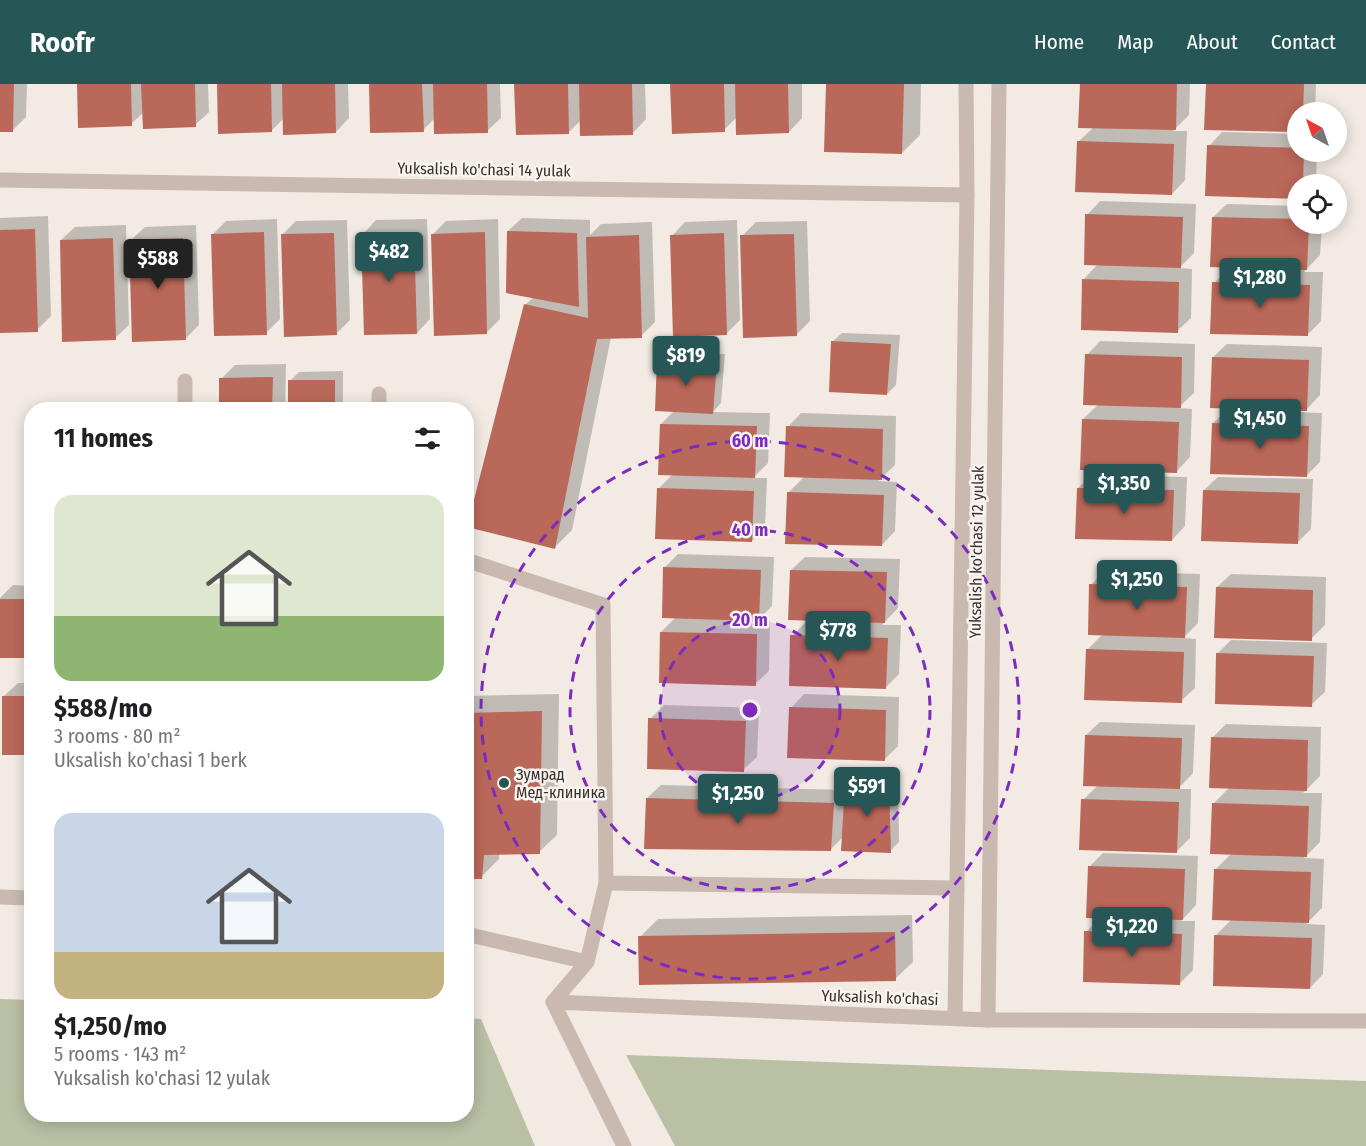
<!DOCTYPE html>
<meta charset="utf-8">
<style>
:root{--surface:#fff;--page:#f6f6f6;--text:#202124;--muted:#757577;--accent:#265756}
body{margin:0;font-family:"Fira Sans Condensed",sans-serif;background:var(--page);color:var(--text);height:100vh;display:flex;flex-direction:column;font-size:22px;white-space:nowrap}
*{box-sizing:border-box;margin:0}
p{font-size:20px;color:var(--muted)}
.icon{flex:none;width:33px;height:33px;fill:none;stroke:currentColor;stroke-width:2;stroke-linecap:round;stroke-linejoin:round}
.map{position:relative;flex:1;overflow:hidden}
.drawer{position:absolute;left:24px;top:318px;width:450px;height:720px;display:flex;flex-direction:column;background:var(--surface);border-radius:24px;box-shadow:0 3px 15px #0003}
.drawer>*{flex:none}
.needle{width:39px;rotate:320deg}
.tools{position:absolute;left:1287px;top:18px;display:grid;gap:12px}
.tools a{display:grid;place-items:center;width:60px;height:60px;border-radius:50%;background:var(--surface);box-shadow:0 3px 15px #0003;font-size:30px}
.price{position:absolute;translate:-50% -51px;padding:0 14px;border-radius:6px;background:var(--accent);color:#fff;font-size:20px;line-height:39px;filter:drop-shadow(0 2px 3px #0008)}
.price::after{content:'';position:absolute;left:50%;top:36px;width:18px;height:14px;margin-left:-9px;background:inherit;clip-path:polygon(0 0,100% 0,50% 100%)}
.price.active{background:#222;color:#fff}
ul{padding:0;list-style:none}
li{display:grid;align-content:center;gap:12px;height:318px;padding:0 30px}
li span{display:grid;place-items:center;height:186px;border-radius:18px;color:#555}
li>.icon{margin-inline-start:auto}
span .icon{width:108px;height:108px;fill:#fffc;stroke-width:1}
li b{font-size:26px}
h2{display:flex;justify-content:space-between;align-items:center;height:72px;padding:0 30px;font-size:26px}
header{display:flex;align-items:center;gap:36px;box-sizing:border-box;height:84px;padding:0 30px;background:var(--accent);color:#fff}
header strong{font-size:28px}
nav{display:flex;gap:33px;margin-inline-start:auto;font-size:21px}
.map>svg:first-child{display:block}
</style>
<header>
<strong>Roofr</strong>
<nav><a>Home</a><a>Map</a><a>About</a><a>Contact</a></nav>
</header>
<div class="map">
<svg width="1366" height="1062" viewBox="0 0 1366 1062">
<rect width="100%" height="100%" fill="#f2eae3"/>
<g fill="#b9c0a4">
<path d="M0,915L31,916L32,1030H466L467,934L481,935L535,1062H0Z"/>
<path d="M626,971L1366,997V1062H675Z"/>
</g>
<g fill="#0003">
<path d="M0,0H27L26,33L12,47L0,46Z"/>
<path d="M79,0H208L209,28L195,41L144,28L131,40Z"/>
<path d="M219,0H348L349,34L336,48L284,34L271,47Z"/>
<path d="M370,0H500L501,34L487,47L435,34L423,46Z"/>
<path d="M516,0H645L646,35L633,49L581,36L569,48Z"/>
<path d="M672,0H802V34L789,48L737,33L724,46Z"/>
<path d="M827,0H921L920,51L902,69Z"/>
<path d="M1081,0H1190L1189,31L1173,47H1187L1185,96L1172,110L1078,58L1094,43Z"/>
<path d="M1208,0H1316L1315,28H1298Z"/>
<path d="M1222,48L1298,50V68H1317L1316,100H1298L1209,62Z"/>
<path d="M1100,117L1196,120L1194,169L1179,184L1192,185L1191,234L1177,247L1084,195L1098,180L1087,131Z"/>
<path d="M1227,120L1298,122V140H1322L1320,171L1304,188H1323L1321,237L1307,251L1214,199L1230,183L1213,133Z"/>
<path d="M48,132L51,232L37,246L0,247V134Z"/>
<path d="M522,134L590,136V151L601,140L652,138L655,238L641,252L611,253L572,446L555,463L525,221L534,213L508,147Z"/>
<path d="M277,135L280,235L266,249L212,151L226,137Z"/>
<path d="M427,135L430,235L417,249L363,150L376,136Z"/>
<path d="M498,135L500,235L486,249L433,150L446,137Z"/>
<path d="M347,136L350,236L337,249L282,151L296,137Z"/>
<path d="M737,136L740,236L726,250L672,152L685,138Z"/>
<path d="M807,137L810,237L796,251L742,152L756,138Z"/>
<path d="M126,141L129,241L115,254L61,156L75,143Z"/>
<path d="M196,141L199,241L185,255L131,156L145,143Z"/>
<path d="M842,249L900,251L896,301L887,310L832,258Z"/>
<path d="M1100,257L1195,260L1194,309L1178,324L1192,325L1190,373L1177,387L1083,335L1099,320L1087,271Z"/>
<path d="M1227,260L1322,263L1320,311L1307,325L1213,273Z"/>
<path d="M667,267L725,270L721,319L713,328L770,329L768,379L753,394H767L765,443L752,457L658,405L673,390L661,340L675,326L658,276Z"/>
<path d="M286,280L285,326H221V295L235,281Z"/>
<path d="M343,287V326H290V297L299,288Z"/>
<path d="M1227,326L1322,329L1320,378L1307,391L1213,339Z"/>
<path d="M801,329L896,332L895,381L878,397L897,398L895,447L882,461L788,409L805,392L788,343Z"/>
<path d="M1092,391L1187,393L1185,442L1172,456L1078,404Z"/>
<path d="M1218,393L1313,395L1311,445L1298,458L1204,406Z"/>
<path d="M678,470L774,473L772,522L757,537H770L769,587L755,600L661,548L676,533L665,483Z"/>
<path d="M805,473L900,475L898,524L882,541H901L899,590L885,604L792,552L808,536L791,486Z"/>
<path d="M1104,487L1200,490L1198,539L1183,554L1196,555L1195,604L1181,617L1087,566L1103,550L1091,501Z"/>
<path d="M1231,490L1326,493L1325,541L1311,555L1217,503Z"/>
<path d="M13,501L32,502V573L0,572V514Z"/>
<path d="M1231,556L1327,559L1325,608L1311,621L1218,569Z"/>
<path d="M18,599H32V669L4,612Z"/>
<path d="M559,610L557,751L539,768L499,769V775L481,793H466V612Z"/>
<path d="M804,610L899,613L898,662L884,676L791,624Z"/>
<path d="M664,621L759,624L757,673L743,686L650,635Z"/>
<path d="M1100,638L1195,641L1193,689L1178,705H1191L1190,754L1176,768L1083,716L1098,701L1086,651Z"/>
<path d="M1226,640L1321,643L1320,692L1303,709H1322L1320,758L1304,774L1324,775L1322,824L1306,840L1325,841L1323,890L1310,904L1216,851L1232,835L1215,786L1232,769L1213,720L1230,703L1212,654Z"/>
<path d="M898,690L899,758L890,767L843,753L831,765L647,714L661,701L846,706L847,701L856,692Z"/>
<path d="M1103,769L1198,772L1196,821L1181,837H1195L1193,886L1179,900L1086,848L1101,833L1089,783Z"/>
<path d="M912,831L913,878L895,895L640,853L658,835Z"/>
</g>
<g fill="#ba6859">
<path d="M0,0H14L13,48H0Z"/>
<path d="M77,0H131L132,42L78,44Z"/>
<path d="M141,0H195L196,43L143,45Z"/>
<path d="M217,0H271L272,48L218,50Z"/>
<path d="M282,0H335L336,49L283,51Z"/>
<path d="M369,0H422L424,48L370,49Z"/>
<path d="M433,0H487L488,49L434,50Z"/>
<path d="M514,0H568L569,50L516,51Z"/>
<path d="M579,0H632L633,51L580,52Z"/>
<path d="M670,0H724L725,48L672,50Z"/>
<path d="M735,0H788L789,49L736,51Z"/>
<path d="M826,0H904L902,70L824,68Z"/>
<path d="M1080,0H1177L1176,46L1078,44Z"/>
<path d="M1206,0H1304L1303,28H1298V48L1204,46Z"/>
<path d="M1077,57L1174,60L1172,111L1075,108Z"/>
<path d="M1207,61L1298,64V68H1304L1303,100H1298V115L1205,112Z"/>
<path d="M1085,130L1183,133L1181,184L1084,181Z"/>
<path d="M1212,133L1298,135V140H1309L1307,186L1210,183Z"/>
<path d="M35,145L38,248L0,249V146Z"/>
<path d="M507,147L577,149L579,223L506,209Z"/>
<path d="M264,148L267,251L214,252L211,150Z"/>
<path d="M414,148L417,250L364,251L361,149Z"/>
<path d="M485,148L487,250L434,252L431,150Z"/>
<path d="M334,149L337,251L284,253L281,150Z"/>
<path d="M724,149L727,251L673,253L670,151Z"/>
<path d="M794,150L797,252L743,254L740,151Z"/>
<path d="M639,151L642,254L597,255L555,465L467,443L524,220L588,234L586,153Z"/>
<path d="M113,154L116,256L62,258L60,156Z"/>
<path d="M183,154L186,256L132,258L129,156Z"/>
<path d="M1082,195L1179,198L1178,249L1081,246Z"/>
<path d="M1212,198L1310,201L1308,252L1210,250Z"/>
<path d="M831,257L891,260L887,311L829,308Z"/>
<path d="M1085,270L1182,273L1181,324L1083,321Z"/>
<path d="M1212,273L1309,276L1307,327L1210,324Z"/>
<path d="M657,276L717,278L713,330L655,327Z"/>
<path d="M273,293L272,326H219V294Z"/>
<rect x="288" y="296" width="47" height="30"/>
<path d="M1082,335L1179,338L1177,389L1080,386Z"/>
<path d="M1212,339L1309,342L1307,393L1210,390Z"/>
<path d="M660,340L757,342L755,394L658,391Z"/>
<path d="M786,342L883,345L882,396L784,393Z"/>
<path d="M657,404L754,407L752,458L655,455Z"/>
<path d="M1077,404L1174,406L1172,457L1075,455Z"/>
<path d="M1203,406L1300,409L1298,460L1201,457Z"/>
<path d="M787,408L884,411L882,462L785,460Z"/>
<path d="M663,483L761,486L759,537L662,534Z"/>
<path d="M790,486L887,488L885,539L788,536Z"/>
<path d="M1089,500L1187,503L1185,554L1088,551Z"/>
<path d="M1216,503L1313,506L1312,557L1214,554Z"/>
<rect x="0" y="515" width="32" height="59"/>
<path d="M660,548L757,550L756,602L659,599Z"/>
<path d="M790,551L888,554L886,605L789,602Z"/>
<path d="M1086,565L1184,568L1182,619L1084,616Z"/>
<path d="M1216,569L1314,572L1312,623L1215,620Z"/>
<rect x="2" y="612" width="30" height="59"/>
<path d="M789,623L886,626L885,677L787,674Z"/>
<path d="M542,627L540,770L484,771L482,795H466V629Z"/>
<path d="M648,634L746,637L744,688L647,685Z"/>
<path d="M1085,651L1182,654L1180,705L1083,702Z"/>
<path d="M1211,653L1308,656L1307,707L1209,704Z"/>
<path d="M889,699L891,769L841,767L845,700Z"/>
<path d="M646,714L834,719L831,767L644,765Z"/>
<path d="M1081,715L1179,718L1177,769L1079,766Z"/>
<path d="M1212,719L1309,722L1307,773L1210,770Z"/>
<path d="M1088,782L1185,785L1183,836L1086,834Z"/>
<path d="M1214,785L1311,788L1309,839L1212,836Z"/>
<path d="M1084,847L1182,850L1180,901L1083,898Z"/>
<path d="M895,848L896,897L639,901L638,852Z"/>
<path d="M1214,851L1312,854L1310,905L1213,902Z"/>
</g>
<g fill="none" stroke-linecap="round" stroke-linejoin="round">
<g stroke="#c9b9b0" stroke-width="15">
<path d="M0,96L967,111"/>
<path d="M185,297V326"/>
<path d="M379,310V326"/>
<path d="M466,476L603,521L606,799L957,804"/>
<path d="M0,813L32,814"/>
<path d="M466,850L587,878L606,799"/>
<path d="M553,918L587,878"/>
<path d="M955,934L967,111L966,0"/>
<path d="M988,936L999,0"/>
<path d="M624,1062L553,918L988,936L1366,937"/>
</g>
</g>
<circle cx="750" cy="626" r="90" fill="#7b2cbf" fill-opacity=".12"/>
<g fill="none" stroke="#7b2cbf" stroke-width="3" stroke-dasharray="10 8">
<circle cx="750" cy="626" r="90"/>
<circle cx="750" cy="626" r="180"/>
<circle cx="750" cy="626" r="269"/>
</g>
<circle fill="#265756" stroke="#f9f4ef" stroke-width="2" cx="504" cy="699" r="6"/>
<g text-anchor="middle" stroke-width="5" stroke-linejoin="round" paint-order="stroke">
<g font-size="16" fill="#39302d" stroke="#f9f4ef">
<text transform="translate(484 85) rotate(1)" y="6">Yuksalish ko'chasi 14 yulak</text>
<text transform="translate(976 468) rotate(-89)" y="6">Yuksalish ko'chasi 12 yulak</text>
<text transform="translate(880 913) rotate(2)" y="6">Yuksalish ko'chasi</text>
</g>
<g font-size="16" fill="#39302d" stroke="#f9f4ef" text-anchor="start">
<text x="516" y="696">Зумрад<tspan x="516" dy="18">Мед-клиника</tspan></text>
</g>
</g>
<circle cx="750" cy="626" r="9" fill="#7b2cbf" stroke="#f9f4ef" stroke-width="3"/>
<g font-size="18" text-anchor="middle" font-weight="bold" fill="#7b2cbf" stroke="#f9f4ef" stroke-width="5" stroke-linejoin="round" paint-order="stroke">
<text x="750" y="363">60 m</text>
<text x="750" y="452">40 m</text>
<text x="750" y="542">20 m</text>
</g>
</svg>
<div class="tools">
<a><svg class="needle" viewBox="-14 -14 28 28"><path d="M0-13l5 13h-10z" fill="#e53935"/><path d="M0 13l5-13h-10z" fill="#757577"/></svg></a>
<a><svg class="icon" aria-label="locate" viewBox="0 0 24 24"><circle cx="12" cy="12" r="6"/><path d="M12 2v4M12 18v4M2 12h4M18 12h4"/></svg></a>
</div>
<b class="price" style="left:389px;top:199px">$482</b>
<b class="price active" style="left:158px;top:206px">$588</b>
<b class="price" style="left:1260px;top:225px">$1,280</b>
<b class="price" style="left:686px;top:303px">$819</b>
<b class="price" style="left:1260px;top:366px">$1,450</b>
<b class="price" style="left:1124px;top:431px">$1,350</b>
<b class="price" style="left:1137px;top:527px">$1,250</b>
<b class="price" style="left:838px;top:578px">$778</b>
<b class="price" style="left:867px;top:734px">$591</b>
<b class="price" style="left:738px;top:741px">$1,250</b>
<b class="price" style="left:1132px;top:874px">$1,220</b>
<section class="drawer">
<h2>11 homes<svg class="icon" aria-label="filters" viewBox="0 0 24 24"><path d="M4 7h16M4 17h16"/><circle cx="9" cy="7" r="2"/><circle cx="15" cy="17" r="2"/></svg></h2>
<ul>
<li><span style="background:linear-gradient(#dfe7d0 65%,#8fb573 0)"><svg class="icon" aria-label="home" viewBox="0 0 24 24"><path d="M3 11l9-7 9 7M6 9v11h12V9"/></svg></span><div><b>$588/mo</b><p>3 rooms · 80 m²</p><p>Uksalish ko'chasi 1 berk</p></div></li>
<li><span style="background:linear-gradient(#c9d6e8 75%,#c2b280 0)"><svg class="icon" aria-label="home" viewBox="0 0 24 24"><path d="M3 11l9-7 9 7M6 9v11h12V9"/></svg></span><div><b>$1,250/mo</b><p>5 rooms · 143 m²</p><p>Yuksalish ko'chasi 12 yulak</p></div></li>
</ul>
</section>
</div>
